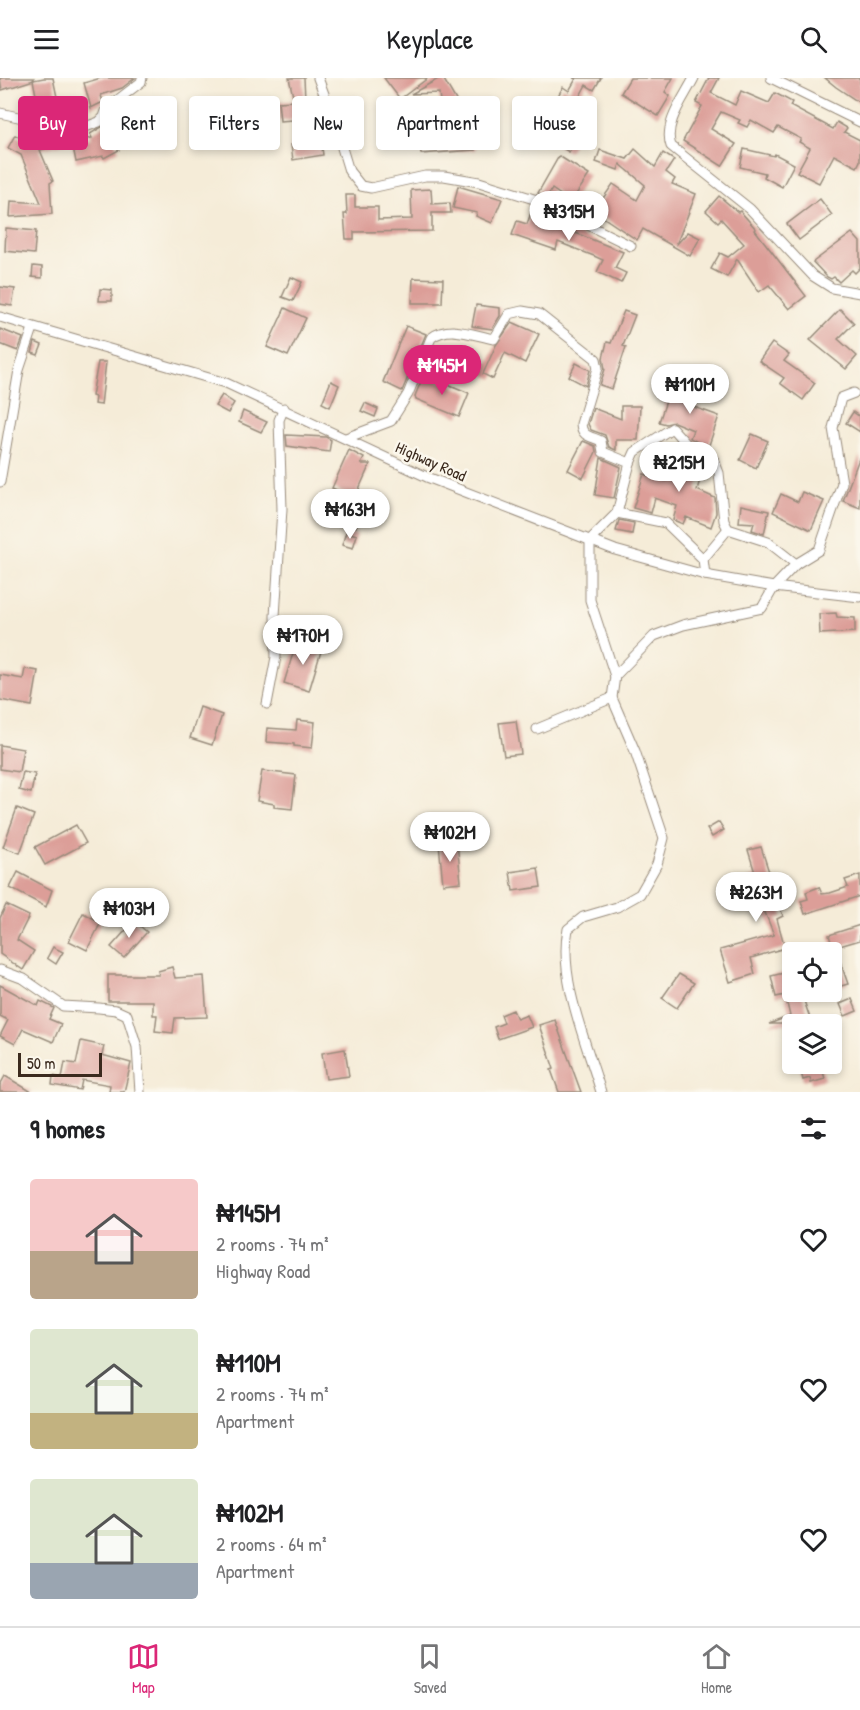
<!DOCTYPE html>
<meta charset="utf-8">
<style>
:root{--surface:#fff;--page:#f6f6f6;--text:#202124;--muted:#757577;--line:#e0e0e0;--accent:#db2777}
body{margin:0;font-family:"Patrick Hand",sans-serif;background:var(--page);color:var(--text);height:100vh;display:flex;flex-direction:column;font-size:22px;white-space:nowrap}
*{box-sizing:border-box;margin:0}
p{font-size:20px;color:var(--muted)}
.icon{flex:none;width:33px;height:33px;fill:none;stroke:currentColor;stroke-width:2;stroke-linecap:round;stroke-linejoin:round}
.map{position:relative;height:1014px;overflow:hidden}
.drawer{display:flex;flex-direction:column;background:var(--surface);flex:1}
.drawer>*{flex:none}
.hud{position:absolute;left:18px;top:18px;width:825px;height:54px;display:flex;gap:12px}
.buttons{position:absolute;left:782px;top:864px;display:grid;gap:12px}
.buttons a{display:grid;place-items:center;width:60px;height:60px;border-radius:6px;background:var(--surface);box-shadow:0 3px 9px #0003;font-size:30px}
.scale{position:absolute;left:18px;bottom:15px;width:84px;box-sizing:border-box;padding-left:6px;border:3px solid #3b2a1e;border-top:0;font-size:16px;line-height:21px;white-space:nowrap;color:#3b2a1e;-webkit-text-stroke:4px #fbf7ec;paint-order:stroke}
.price{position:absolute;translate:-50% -51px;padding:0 14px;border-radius:21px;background:#fff;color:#222;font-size:20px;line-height:39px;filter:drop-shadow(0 2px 3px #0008)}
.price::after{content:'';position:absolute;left:50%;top:36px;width:18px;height:14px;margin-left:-9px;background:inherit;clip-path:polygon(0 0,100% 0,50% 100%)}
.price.on{background:var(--accent);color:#fff}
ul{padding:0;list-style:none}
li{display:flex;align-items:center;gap:18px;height:150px;padding:0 30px}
li span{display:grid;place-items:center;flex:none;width:168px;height:120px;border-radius:6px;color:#555}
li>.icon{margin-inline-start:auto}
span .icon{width:72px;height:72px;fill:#fffc;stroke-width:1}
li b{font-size:26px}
h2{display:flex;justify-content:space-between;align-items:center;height:72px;padding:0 30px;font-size:26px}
.chip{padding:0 21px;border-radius:6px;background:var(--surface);box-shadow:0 3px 9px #0003;font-size:21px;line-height:54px}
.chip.on{background:var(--accent);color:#fff}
header{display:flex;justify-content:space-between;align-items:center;height:78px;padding:0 30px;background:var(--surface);font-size:27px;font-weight:600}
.tab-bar{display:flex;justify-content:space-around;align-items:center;height:84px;border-top:2px solid var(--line);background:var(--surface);font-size:16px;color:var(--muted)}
.tab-bar a{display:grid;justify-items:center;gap:3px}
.tab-bar .on{color:var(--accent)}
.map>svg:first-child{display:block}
</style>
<header><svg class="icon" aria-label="menu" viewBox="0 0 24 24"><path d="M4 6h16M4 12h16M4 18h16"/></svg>Keyplace<svg class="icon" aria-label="search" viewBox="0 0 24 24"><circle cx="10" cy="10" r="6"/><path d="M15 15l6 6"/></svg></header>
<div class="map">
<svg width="860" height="1014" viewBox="0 0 860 1014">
<rect width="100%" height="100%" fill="#fbf7ec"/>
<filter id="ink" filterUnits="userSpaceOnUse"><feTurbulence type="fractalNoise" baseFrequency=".0167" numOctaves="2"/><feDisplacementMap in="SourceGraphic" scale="12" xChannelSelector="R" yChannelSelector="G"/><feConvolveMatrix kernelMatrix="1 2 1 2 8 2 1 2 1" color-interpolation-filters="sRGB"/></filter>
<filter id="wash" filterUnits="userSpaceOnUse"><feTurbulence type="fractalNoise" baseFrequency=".008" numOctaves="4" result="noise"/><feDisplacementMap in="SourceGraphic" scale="24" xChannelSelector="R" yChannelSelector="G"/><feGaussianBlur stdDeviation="1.35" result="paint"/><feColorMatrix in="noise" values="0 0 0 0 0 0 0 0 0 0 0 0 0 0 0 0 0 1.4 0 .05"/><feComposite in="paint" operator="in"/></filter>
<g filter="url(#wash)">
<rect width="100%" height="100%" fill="#f5ecd8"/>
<g id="blocks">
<g fill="#dc9e98">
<path d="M0,0H34V2L2,12Z"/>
<path d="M44,0H53L61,38L54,40L40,37L33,2Z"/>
<path d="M101,0H135L122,10L101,17L103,24L91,30L84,5Z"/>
<path d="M289,0H304L306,41L280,43L278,24L294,23Z"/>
<path d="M384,0H428L400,21Z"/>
<path d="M440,0H443L457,24L462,54L474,53L475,72L421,76L419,52L405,53L403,36L441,32L439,15L411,16Z"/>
<path d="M573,0H601L594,12L586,7L571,34L554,25L563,9L569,13L576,1Z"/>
<path d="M630,0H673L665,14L670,18L658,38L621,15Z"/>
<path d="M709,0H719L711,15L735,27L741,13L769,25L775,15L792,24L790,28L833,51L837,44L847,50L844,54L860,62V83L857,89L834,77L819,105L797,94L810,70L799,64L801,61L778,49L774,55L751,42L747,49L738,45L740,42L721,34L711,51L736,66L722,88L683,63L702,28L696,25Z"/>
<path d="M825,0H860V25L836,9Z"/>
<path d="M574,35L586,42L569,74L557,67Z"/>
<path d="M540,39L551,44L545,60L534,56Z"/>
<path d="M105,47L119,72L104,80L103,78L76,84L72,64L92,60L90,56Z"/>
<path d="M63,56L66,65L40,72L53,103L50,105L52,136L10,139L11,123L41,125L21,77L8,70L15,57L29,64Z"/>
<path d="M321,63L323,77L293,82L291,67Z"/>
<path d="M635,71L655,89L663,75L674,82L666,94L675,101L672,106L696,116L676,167L688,154L700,160L690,178L643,151L637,162L594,133L613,106L637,122L645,107L620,86L618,92L596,84L600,72L627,81Z"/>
<path d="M744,71L774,78L775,76L794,86L782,109L764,99L765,95L740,89Z"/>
<path d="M559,78L589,97L571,124L552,111L547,119L538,115Z"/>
<path d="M458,108L502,121L492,145L476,138L477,135L453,130Z"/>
<path d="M431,111L432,126L450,125L451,135H432V153L354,154V161H346L344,136H347L346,117H355V129H378V142L412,141L411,112Z"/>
<path d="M719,118L738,134L740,133L756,151L755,152L806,218L789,231L769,207L759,214L737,181L727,199L711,191L720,175L728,179L744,166L721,141L718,144L706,133Z"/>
<path d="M820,121L832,137L799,162L787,146Z"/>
<path d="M532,132L565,143L563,150L623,174L615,190L626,195L621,205L597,194L603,182L594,178L558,164L556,172L512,157L517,143L527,146Z"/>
<path d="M6,150L36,153L34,176L5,173Z"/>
<path d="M852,155L860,164V190L855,195L852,192L839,204L834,199L831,201L827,199L813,184Z"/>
<path d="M33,188L42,189V200L32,199Z"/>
<path d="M291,199L302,204L293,223L282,219Z"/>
<path d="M413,200L443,201L442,225H412Z"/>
<path d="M0,209L15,211L12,228L0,226Z"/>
<path d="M100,211L112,212V223H99Z"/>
<path d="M476,227L500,230V238L492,251L472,248Z"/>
<path d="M285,230L306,240L288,278L267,269Z"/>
<path d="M840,231L854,245L838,261L857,278L846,291L810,262Z"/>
<path d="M624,233L635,237L623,268L626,269L612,311L600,307L605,291L603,280L607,264L611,265Z"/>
<path d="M512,244L539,256L525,285L505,275L493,301L483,296L496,267Z"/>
<path d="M406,248L426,256L402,313L383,304Z"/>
<path d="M0,251L23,260L18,273L0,266Z"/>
<path d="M35,264L42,267L38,277L32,275Z"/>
<path d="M772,265L789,277L784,283L815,305L803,322L780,305L784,300L759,283Z"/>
<path d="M98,284H106L101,327L94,326L95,319L92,318Z"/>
<path d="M576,285L590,292L586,308L569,299Z"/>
<path d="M424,296L469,315L459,339L416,321L415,318Z"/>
<path d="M331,303L339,307L330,329L322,325Z"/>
<path d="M692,303L701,306L694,329L719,338L708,370L690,360L693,352L674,344L666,346L659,344L669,314L686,320Z"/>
<path d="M222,317L234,325L228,335L215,328Z"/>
<path d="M365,325L378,331L375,339L361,333Z"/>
<path d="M621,328H640L638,362H616V372L609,369L605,357L591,352L588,346L593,330L621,341Z"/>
<path d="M243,333L267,344L261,354L239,344Z"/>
<path d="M853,334L860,339V354L846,345Z"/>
<path d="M752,356L768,363L756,390L740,382Z"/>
<path d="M286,357L326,359L331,362L329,374L287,368Z"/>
<path d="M583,363L595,368L596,374L583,400L568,392Z"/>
<path d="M349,372L364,380L361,386H370L355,420L332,410Z"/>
<path d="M674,378L704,388L697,412L715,420L716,435L711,449L686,439L683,446L673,442L677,428L655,420L651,435L633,430L644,396L666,403Z"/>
<path d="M860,378V430L843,423Z"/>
<path d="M601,380L621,389L614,420L595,417Z"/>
<path d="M802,414L824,423L811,452L773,434L781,416L798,424Z"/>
<path d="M345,427L362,433L356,449L340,444Z"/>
<path d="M741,427L769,433L764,456L752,452L754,445L739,444Z"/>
<path d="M619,442L634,445L632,456L616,453Z"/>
<path d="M346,454L357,457L353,470L342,467Z"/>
<path d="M836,535L837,539L855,540V554L820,556L819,536Z"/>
<path d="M297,562L322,570L309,613L284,605Z"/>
<path d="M25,591L38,593L32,628L0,622V597L23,601Z"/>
<path d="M200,629L222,637L212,667L190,660Z"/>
<path d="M297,642L315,644L312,670L294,668V666L266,664L267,650L296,652Z"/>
<path d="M516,643L521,676L504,678L499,645Z"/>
<path d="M0,667L23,671L19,694L0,691Z"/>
<path d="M262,693L296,697L292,731L274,729V726L257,723Z"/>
<path d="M23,694L35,696L31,715L19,712Z"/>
<path d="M17,730L34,737L20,775L3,769Z"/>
<path d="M719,744L724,752L712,759L707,751Z"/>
<path d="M76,747L86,765L45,787L35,769Z"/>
<path d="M457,764L461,804L443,806L439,766Z"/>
<path d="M761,769L783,838L777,841L785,870L751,880L755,896L730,904L720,872L774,857L762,827L754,829L747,801L756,798L748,772Z"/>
<path d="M538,790L541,809L513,813L510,794Z"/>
<path d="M18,794L52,812L46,829L10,810Z"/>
<path d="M860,797V818L805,836L801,823L808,821L806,814L819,809L822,816L830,815L848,809L845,802Z"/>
<path d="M6,827L29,838L17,862L34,873L23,892L0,876V840Z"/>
<path d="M83,835L101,844L87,872L69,863Z"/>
<path d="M134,843L147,854L124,880L111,869Z"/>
<path d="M860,847V862L833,870L829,857Z"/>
<path d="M53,869L63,874L56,886L47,880Z"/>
<path d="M839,880L848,906L834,910L831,882Z"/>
<path d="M172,889L175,900L204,898L207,939L175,940L173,955L155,953L157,937H153V923H108V897H159L158,893Z"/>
<path d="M792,893V914H801L812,946H769L790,938L785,917L776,919L771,898Z"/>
<path d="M679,896L694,905L677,930L662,920Z"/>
<path d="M0,907L38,928L40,923L54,930L49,941L61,946L53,964L23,951L15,966L0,958L8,942L0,938Z"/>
<path d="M852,921L857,933L845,938L840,926Z"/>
<path d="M513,932L517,941L527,937L532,949L498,961L494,949L504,945L501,937Z"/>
<path d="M555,942L567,976L581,1014H559L551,992L554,991L539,947Z"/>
<path d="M81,963L104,968L102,977L131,985L124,1014H109L110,1007L82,1002L80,1012L52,1007L53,998L62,1000L65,984L76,986Z"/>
<path d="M345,971L349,998L326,1001L322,975Z"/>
<path d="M799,986H821L825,1001L811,1005L810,1000L803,1002Z"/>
<path d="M5,998L32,1014H0V1007Z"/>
</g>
</g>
</g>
<g filter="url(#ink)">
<use href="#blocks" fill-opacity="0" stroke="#988b7b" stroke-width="1.5"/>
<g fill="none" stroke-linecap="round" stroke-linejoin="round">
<g stroke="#988b7b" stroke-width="11">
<g id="minor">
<path d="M318,0L333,40L349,93L361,108L371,110L425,98H444L479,104L537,122L631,168"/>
<path d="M694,0C684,20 663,46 671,68L750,131L813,198L832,210L860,215"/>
<path d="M771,0L860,44"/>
<path d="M0,35L77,52L99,44L104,39L107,30L141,4L142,0"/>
<path d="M0,239L226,305L427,399L615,472L705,497L774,509L860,519"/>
<path d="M346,360L391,343L408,316L431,260C449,246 473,257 494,261L509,236L522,233L539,236L596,281L598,290L581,346C582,359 591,358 601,363L603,374L630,385L617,435L590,462V522L615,598"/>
<path d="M630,385L635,374L672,350L688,368L714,382L719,395L724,443L728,451L768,464L796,486"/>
<path d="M0,404L19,292L33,250"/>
<path d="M617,435L666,445L703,481L705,497"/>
<path d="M703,481L728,451"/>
<path d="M267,626L276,579L275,538L282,431L279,342L284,330"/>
<path d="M537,651L612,620"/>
<path d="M0,892L24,901L63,928L99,930L116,932L127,937L137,969L140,1014"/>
<path d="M601,1014C587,966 558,901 568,851L583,839L617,829L640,816L657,786L664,760L635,673L612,620L615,598L654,558L683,547L762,530L774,509L796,486L819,472L842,405L833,350L841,320L854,315"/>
</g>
</g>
<use href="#minor" stroke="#fff" stroke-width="9"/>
</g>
</g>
<g text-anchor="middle" stroke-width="5" stroke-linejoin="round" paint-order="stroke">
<g font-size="16" fill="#3b2a1e" stroke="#fbf7ec">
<text transform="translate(431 383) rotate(24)" y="6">Highway Road</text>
</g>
</g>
</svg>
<div class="buttons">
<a><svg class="icon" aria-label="locate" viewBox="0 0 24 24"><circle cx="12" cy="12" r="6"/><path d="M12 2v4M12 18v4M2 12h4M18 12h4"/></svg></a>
<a><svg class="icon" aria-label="layers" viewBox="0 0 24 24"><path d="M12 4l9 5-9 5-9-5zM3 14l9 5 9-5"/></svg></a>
</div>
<div class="scale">50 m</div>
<b class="price" style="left:569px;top:164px">₦315M</b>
<b class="price on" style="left:442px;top:318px">₦145M</b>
<b class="price" style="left:690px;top:337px">₦110M</b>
<b class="price" style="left:679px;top:415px">₦215M</b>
<b class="price" style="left:350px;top:462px">₦163M</b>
<b class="price" style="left:303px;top:588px">₦170M</b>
<b class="price" style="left:450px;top:785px">₦102M</b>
<b class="price" style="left:756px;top:845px">₦263M</b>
<b class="price" style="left:129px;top:861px">₦103M</b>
<div class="hud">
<a class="chip on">Buy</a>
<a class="chip">Rent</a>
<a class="chip">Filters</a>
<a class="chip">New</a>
<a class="chip">Apartment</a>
<a class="chip">House</a>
</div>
</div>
<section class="drawer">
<h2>9 homes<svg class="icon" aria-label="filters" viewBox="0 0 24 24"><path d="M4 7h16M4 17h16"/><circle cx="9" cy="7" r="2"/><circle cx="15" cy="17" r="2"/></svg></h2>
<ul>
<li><span style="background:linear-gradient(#f6c9c9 60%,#b9a48a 0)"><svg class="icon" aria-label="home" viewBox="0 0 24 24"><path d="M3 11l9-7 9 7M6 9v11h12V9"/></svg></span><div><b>₦145M</b><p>2 rooms · 74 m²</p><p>Highway Road</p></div><svg class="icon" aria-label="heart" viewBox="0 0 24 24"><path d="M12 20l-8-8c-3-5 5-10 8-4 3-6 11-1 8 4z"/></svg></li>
<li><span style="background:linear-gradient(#dfe7d0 70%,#c2b280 0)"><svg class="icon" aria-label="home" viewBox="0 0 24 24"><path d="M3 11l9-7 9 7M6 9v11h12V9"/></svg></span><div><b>₦110M</b><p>2 rooms · 74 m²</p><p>Apartment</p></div><svg class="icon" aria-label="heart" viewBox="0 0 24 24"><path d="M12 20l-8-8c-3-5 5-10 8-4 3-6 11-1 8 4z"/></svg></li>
<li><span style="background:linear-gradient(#dfe7d0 70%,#9aa5b1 0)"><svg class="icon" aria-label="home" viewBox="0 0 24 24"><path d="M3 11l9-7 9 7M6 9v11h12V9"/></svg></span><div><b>₦102M</b><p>2 rooms · 64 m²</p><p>Apartment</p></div><svg class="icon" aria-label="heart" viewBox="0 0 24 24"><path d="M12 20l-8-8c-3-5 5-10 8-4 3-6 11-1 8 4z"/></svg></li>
</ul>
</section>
<nav class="tab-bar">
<a class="on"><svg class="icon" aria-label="map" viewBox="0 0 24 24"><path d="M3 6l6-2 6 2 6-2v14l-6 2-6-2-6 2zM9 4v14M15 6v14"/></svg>Map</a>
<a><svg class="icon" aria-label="saved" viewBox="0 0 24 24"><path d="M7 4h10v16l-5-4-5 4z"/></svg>Saved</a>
<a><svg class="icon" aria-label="home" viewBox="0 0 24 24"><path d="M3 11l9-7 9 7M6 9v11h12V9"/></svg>Home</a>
</nav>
